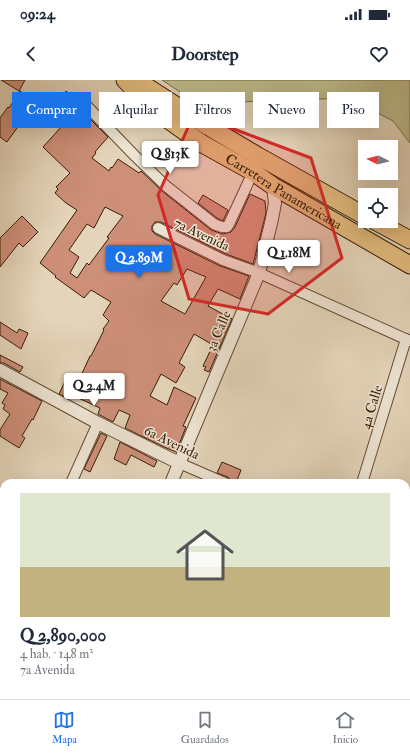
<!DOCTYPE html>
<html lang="es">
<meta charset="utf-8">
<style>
:root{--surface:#fff;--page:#f2f2f3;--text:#1f2937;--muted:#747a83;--line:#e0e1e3;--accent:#1a73e8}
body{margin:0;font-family:"IM FELL Double Pica",serif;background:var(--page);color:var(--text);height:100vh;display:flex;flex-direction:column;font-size:15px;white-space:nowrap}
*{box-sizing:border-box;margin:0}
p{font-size:13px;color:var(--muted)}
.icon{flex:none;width:22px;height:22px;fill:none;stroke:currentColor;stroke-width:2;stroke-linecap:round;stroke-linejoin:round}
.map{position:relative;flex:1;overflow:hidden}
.panel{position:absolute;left:0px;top:399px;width:410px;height:220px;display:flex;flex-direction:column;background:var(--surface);border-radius:12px 12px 0 0;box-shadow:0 4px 16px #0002}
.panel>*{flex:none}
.banner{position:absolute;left:12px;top:12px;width:386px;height:36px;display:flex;gap:8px}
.needle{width:26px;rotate:276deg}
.buttons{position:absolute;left:358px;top:60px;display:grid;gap:8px}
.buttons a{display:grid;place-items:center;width:40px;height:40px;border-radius:0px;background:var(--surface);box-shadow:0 4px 16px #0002;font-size:20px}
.price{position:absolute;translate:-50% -34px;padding:0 9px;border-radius:4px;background:#fff;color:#222;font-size:13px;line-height:26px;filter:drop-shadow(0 1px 2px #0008)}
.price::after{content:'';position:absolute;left:50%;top:24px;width:12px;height:9px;margin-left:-6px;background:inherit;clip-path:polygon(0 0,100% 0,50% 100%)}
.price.active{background:var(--accent);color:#fff}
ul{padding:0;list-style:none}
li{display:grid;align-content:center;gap:8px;height:212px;padding:0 20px}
li span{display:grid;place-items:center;height:124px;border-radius:0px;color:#555}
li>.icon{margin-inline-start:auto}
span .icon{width:72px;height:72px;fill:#fffc;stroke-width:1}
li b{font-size:17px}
.pill{padding:0 14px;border-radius:0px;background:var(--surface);box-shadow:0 4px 16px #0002;font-size:14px;line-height:36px}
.pill.active{background:var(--accent);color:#fff}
.status{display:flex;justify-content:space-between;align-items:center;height:28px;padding:0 20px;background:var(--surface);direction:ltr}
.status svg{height:11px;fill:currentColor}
header{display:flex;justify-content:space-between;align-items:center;height:52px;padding:0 20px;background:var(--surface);font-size:18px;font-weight:800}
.tabs{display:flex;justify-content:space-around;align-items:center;height:56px;border-top:1px solid var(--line);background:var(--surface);font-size:11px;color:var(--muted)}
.tabs a{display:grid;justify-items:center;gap:2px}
.tabs .active{color:var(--accent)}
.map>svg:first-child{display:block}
</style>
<div class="status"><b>09:24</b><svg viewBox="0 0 49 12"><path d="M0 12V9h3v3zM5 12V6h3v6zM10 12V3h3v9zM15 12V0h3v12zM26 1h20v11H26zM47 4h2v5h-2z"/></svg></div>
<header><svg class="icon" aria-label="back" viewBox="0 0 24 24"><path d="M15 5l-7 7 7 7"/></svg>Doorstep<svg class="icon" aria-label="heart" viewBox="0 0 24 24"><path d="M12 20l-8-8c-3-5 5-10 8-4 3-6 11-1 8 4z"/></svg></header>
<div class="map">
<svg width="410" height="619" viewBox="0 0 410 619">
<rect width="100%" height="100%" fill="#e4d4b9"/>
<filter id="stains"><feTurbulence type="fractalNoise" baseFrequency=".005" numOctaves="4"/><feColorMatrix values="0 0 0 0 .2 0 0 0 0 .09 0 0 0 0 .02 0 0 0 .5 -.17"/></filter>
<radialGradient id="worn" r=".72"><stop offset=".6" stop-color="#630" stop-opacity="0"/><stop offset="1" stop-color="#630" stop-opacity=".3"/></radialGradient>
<path fill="#bcbb8a" stroke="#7a6c48" d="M162,0H410V63L393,41L351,19H282L220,24L183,14Z"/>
<g fill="#ce8f79" stroke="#391e07" fill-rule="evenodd">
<path d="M1,0H25L19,11Z"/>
<path d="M20,11L32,19L14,46L17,48L7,62L0,57V38L8,27L9,28Z"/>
<path d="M66,11L74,18L75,24L108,57L95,72L96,73L92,78L109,91L111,87L112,88L118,79L139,93L141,91L162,111L211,150L223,154L231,152L235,147L250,114L265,121L266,132L265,137L253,184L226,174L161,142H155L152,146V151L155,154L220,186L249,196L240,219L218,209L208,226L232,239L209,292L204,290L206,287L203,286L213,265L194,254L179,283L185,287L176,303L161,294L150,316L167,325L174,307L196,318L183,346L186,347L176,372L164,367L125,348L130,335L119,330L113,342L98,334L100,328L72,315L70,319L59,314L68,295L79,300L90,276H91L104,250L103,249L109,241L103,235L111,222L91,210L84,218L55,197L56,196L40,183L77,130L66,123L55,113L58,109L56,107L70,93L43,67L62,46L47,32ZM105,127L123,136L107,157L109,158L89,185L87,183L77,198L70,193L79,177L69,170L87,144L94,148ZM187,189L206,197L185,234L161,221L174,203L177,205Z"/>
<path d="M203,115L228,130L223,141L217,138L198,123Z"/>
<path d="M22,136L38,152L23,167L19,163L0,187V158Z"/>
<path d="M0,242L17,253L19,249L28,253L21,269L0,255Z"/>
<path d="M0,275L23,287L20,292L4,283H0Z"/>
<path d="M0,299L42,321L33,340L32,339L22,356L25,358L19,368L0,356V350L10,334L3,329L5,325L2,323L8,313L0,309Z"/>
<path d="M101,353L107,356L90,392L84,389Z"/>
<path d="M120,362L157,381L154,387L131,375L126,385L114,379Z"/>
<path d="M222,382L241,390L236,403L231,401L228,397L217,393Z"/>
</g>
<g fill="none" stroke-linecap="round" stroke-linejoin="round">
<g stroke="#644c34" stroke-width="12">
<g id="minor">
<path d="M80,19L135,76L166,106L214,144C219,146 222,148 227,147L229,144L253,92"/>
<path d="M158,148L223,180L259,193L410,261"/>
<path d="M179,383L225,403"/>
<path d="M71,403L98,343"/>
<path d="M362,403L406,259"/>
<path d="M406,480L410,482"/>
<path d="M0,513L4,515"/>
<path d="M0,564L4,555"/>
<path d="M268,615L280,619"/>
</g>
</g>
<g stroke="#644c34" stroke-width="14">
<g id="tertiary">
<path d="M0,290L98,343L179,383"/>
<path d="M171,403L259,193L272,139L275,123L273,106"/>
<path d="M81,619L83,615"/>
</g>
</g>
<g stroke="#391e07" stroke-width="19">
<g id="trunk">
<path id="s1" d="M125,0L153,29L201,63L253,92L273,106L410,185"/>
<path d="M138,0L141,3L209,47L258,76L365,136"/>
<path d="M375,141L410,160"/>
</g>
</g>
<use href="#minor" stroke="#ede3d2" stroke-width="10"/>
<use href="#tertiary" stroke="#ede3d2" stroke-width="12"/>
<use href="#trunk" stroke="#e2ba7c" stroke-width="17"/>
</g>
<path fill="#d62828" fill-opacity="0.2" stroke="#d62828" stroke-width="3" stroke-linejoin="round" d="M194,34L311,78L342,178L268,234L189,219L158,115Z"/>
<g text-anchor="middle" stroke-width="3" stroke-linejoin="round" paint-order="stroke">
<g font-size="14" fill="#391e07" stroke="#ede3d2">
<text dy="5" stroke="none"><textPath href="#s1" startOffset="195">Carretera Panamericana</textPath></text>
<text transform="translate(202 154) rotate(25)" y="5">7a Avenida</text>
<text transform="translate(218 251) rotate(-67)" y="5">3a Calle</text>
<text transform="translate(371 327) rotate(-73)" y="5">4a Calle</text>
<text transform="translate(172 362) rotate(26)" y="5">6a Avenida</text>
</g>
</g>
<rect width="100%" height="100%" filter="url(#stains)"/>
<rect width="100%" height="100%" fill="url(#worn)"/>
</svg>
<div class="buttons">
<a><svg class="needle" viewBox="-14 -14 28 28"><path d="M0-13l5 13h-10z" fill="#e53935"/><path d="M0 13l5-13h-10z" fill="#747a83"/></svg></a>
<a><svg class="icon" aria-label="locate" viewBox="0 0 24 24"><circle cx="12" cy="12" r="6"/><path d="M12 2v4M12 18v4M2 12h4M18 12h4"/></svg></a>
</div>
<b class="price" style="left:170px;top:95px">Q 813K</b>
<b class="price" style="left:289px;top:194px">Q 1.18M</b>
<b class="price active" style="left:139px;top:199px">Q 2.89M</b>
<b class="price" style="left:94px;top:327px">Q 2.4M</b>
<div class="banner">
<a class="pill active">Comprar</a>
<a class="pill">Alquilar</a>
<a class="pill">Filtros</a>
<a class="pill">Nuevo</a>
<a class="pill">Piso</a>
</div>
<section class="panel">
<ul>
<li><span style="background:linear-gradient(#dfe7d0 60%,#c2b280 0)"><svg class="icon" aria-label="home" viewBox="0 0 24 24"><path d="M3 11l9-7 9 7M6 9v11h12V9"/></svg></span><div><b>Q 2,890,000</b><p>4 hab. · 148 m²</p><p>7a Avenida</p></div></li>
</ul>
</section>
</div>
<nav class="tabs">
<a class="active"><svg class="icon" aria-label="map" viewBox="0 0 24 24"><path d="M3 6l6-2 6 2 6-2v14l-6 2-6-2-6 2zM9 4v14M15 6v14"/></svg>Mapa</a>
<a><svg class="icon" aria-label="saved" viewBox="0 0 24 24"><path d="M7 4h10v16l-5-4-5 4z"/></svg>Guardados</a>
<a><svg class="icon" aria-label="home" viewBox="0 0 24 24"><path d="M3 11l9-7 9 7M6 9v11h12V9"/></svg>Inicio</a>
</nav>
